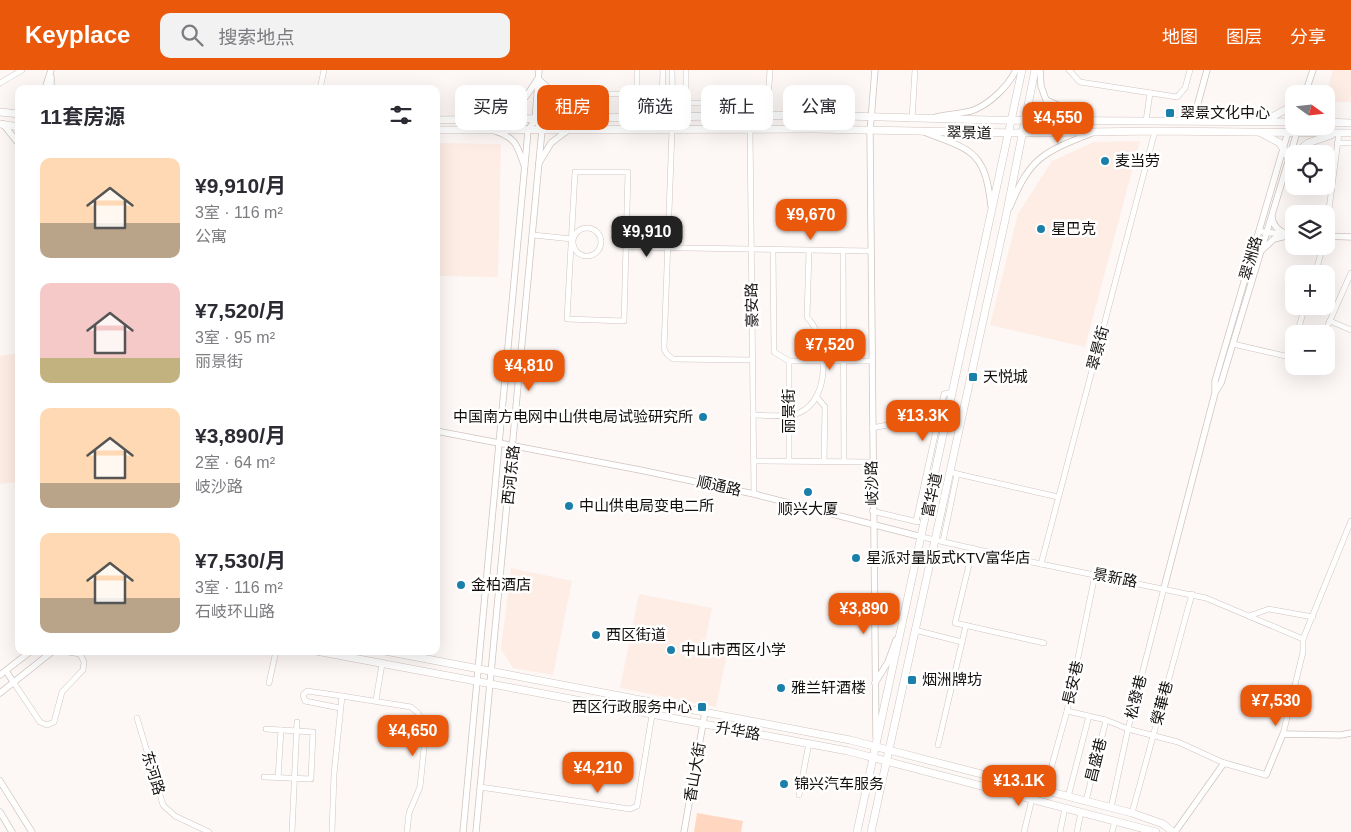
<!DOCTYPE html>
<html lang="zh">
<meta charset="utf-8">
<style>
:root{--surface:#fff;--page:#f2f2f3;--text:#2b2b33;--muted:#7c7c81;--accent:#ea580c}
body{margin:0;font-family:Helvetica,"Noto Sans SC",sans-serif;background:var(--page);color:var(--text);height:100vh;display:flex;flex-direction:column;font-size:19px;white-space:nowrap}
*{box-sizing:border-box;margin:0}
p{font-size:16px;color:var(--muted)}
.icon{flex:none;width:28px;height:28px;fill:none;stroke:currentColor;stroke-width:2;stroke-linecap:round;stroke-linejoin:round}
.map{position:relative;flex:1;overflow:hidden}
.drawer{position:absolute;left:15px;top:15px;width:425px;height:570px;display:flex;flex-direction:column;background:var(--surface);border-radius:10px;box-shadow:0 5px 20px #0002}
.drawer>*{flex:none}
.guide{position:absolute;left:455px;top:15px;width:475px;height:45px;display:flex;gap:10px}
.needle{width:32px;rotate:105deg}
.buttons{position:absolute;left:1285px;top:15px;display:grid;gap:10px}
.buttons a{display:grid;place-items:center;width:50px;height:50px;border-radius:10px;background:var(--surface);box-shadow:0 5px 20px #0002;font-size:25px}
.price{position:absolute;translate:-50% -42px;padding:0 11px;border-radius:10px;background:var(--accent);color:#fff;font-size:16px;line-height:32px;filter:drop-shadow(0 1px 2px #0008)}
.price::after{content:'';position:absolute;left:50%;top:30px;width:15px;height:11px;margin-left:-8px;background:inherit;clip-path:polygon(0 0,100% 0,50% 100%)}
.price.active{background:#222;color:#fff}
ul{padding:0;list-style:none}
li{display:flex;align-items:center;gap:15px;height:125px;padding:0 25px}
li span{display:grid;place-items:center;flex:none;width:140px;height:100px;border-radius:10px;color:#555}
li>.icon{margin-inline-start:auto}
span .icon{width:60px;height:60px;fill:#fffc;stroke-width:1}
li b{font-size:21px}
h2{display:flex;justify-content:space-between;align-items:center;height:60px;padding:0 25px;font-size:21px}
.pill{padding:0 18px;border-radius:10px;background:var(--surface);box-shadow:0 5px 20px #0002;font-size:18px;line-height:45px}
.pill.active{background:var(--accent);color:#fff}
header{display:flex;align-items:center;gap:30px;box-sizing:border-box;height:70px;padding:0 25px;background:var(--accent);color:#fff}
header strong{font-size:24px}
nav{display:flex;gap:28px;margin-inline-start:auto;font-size:18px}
.search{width:350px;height:45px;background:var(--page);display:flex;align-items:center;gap:12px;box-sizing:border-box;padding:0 18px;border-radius:10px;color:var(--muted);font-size:19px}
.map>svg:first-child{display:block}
</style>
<header>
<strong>Keyplace</strong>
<div class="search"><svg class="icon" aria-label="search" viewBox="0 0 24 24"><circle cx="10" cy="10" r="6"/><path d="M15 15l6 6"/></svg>搜索地点</div>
<nav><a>地图</a><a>图层</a><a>分享</a></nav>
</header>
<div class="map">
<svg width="1351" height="762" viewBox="0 0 1351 762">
<rect width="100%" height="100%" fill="#fdf8f6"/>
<g fill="#fdede4">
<path d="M1333,0H1351V32H1329L1326,29V24Z"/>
<path d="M1140,71L1085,277L990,255L1018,144L1052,91L1094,72Z"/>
<path d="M436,73L501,74L498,207L436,206Z"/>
<path d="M19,283V412L0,414V286Z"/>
<path d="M511,498L572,511L553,605L513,598L501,579Z"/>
<path d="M639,524L712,538L704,578L727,583L716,637L620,618Z"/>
</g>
<path fill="#ffd7c0" d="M697,743L743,751L741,762H694Z"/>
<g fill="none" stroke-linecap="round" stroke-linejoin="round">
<g stroke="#d0c4be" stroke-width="6">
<g id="minor">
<path d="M637,0V48"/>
<path d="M672,0L673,47"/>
<path d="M686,0V29L689,33H767"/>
<path d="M1069,0L1080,12L1177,27L1185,18L1190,0"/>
<path d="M538,8L552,21L564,24H637"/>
<path d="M0,13L22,0"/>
<path d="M320,19L324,0"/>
<path d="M637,34L662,31L663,0"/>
<path d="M753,46L750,59L754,424"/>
<path d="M767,46L770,0"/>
<path d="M912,49L915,0"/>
<path d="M1146,51L1150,23"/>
<path d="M672,60L664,279L667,284L673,289L752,290"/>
<path d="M1337,73H1351"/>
<path d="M575,102H628L624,251L567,249Z"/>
<circle cx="587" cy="172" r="14"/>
<path d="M1326,162L1339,63"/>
<path d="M533,165L572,169"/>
<path d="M626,177L871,181"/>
<path d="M773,181L774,282L789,291V391"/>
<path d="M843,181L844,392"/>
<path d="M1315,204L1323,176"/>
<path d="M1330,251L1351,260"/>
<path d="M1297,264L1305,236"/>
<path d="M1324,264L1351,203"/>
<path d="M1233,274L1294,288"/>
<path d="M1290,287L1294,276"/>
<path d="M789,291H871"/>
<path d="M816,326L825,337L824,391"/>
<path d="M753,345C766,345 787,348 799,343C832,329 828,269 807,247L809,181"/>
<path d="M872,358L939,345"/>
<path d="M754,391L872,392"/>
<path d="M949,402L1058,427"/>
<path d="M872,441L918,452"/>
<path d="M916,451L944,324L953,322"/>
<path d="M922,467L1041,494L1206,528L1303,569"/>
<path d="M943,471L957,404"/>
<path d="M973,478L955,553L1044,573"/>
<path d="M1041,494L1155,61"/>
<path d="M1249,546L1269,539L1313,547"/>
<path d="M915,560L962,572"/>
<path d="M14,613L40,652L47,655L54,652L62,622L83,600L84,592L80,584L62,581"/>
<path d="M269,613L276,581"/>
<path d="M376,630L382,594"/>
<path d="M340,638L305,631L303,625L307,621L342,626"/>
<path d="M1067,641L1106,650L1128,659L1178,672L1224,693"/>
<path d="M137,648L163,735L175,746L209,762"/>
<path d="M1283,664L1303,582V569L1351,451"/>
<path d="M938,675L966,555"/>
<path d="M264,707L311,709L313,662L266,659"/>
<path d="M278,708L281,660"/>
<path d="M480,717L630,739L637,736L652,645"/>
<path d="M1045,720L1067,641L1095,505"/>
<path d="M799,725L809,673"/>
<path d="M1068,727L1089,646"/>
<path d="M1086,731L1106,650"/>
<path d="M1111,738L1128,659L1164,518"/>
<path d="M1132,743L1192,524"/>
<path d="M292,762L297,652"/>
<path d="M332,762L334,704L342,626L411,637L418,643L426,659L420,717L409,743L407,762"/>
<path d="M1024,762L1032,729"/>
<path d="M1060,762L1065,738"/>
<path d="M1077,762L1081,742"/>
<path d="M1112,762L1115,751"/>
</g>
</g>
<g stroke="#d0c4be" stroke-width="7">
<g id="tertiary">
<path d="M875,0L870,62L876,667"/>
<path d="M1040,0L1041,16L1046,30L1090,49"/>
<path d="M51,7V19"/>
<path d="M540,13C546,34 548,38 568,48"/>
<path d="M45,19L51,0"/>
<path d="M1305,24L1313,0"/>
<path d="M936,47C948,44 963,44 974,40C991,33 1008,16 1016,0"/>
<path d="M496,48C519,39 524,30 537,10"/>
<path d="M1193,51L1207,0"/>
<path d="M3,54L19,74"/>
<path d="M495,61C516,68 517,75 524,95"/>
<path d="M924,62C972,80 985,81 991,136"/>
<path d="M539,93L551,73L568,60"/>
<path d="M1010,137C1030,87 1044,82 1092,63"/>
<path d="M1272,147C1273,156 1278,160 1286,164"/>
<path d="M1263,162L1294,165"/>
<path d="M1326,166L1351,167"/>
<path d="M1262,180L1274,169L1286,166"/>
<path d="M1216,321L1221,313L1297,62L1296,56"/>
<path d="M436,361L640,400L754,424L922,467"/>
<path d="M1164,518L1215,323V311L1288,62L1294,55"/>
<path d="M6,601L14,613"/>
<path d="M0,605L31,581"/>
<path d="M875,613L888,592L896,570"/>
<path d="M0,623L53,581"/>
<path d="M0,711L32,762"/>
<path d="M0,742L12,762"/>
<path d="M463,762L527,72L528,60L535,50L539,0"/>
<path d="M476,762L542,60L535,50"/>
<path d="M684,762L705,642"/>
<path d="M1175,762L1224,693L1266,705L1283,664L1341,665L1351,663"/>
</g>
</g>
<g stroke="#d0c4be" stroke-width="8">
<g id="secondary">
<path d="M1305,24H1306"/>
<path d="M0,42L19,44"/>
<path d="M1268,49L1294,35"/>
<path d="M436,50L810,45L990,50L1294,52"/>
<path d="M1326,52L1351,53"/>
<path d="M0,54L19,57"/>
<path d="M436,60L813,59L1023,63L1155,61L1351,63"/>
<path d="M1261,63L1280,73L1289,89L1294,84"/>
<path d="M1295,84L1308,73L1331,65"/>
<path d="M316,581L848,681L1156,762"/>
<path d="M385,581L850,670L1132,743L1163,754L1173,762"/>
<path d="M857,762L1022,0"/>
<path d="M871,762L1006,146L1035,0"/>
</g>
</g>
<use href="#minor" stroke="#fff" stroke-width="5"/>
<use href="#tertiary" stroke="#fff" stroke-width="5.5"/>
<use href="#secondary" stroke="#fff" stroke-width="7"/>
</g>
<g fill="#1a80aa" stroke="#fff" stroke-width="2">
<rect x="1165" y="38" width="10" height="10" rx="2.5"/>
<circle cx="1105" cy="91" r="5"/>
<circle cx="1041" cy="159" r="5"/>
<rect x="968" y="302" width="10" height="10" rx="2.5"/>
<circle cx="703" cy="347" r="5"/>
<circle cx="808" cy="422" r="5"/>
<circle cx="569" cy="436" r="5"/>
<circle cx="856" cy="488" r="5"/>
<circle cx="461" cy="515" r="5"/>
<circle cx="596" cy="565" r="5"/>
<circle cx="671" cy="580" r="5"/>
<rect x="907" y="605" width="10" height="10" rx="2.5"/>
<circle cx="781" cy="618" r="5"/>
<rect x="697" y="632" width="10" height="10" rx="2.5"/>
<circle cx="784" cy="714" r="5"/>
</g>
<g text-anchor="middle" stroke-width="5" stroke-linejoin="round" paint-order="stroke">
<g font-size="15" fill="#14100e" stroke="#fff" text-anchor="start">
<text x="1180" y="48">翠景文化中心</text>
<text x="1115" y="96">麦当劳</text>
<text x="1051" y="164">星巴克</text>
<text x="983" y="312">天悦城</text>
<text x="693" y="352" text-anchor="end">中国南方电网中山供电局试验研究所</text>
<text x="579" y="441">中山供电局变电二所</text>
<text x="808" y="444" text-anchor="middle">顺兴大厦</text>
<text x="866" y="493">星派对量版式KTV富华店</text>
<text x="471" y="520">金柏酒店</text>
<text x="606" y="570">西区街道</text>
<text x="681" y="585">中山市西区小学</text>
<text x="922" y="615">烟洲牌坊</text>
<text x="791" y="623">雅兰轩酒楼</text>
<text x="692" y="642" text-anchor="end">西区行政服务中心</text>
<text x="794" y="719">锦兴汽车服务</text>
</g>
<g font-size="15" fill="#14100e" stroke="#fff">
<text transform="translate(969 63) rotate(1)" y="5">翠景道</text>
<text transform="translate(1251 188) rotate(-74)" y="5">翠洲路</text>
<text transform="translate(752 235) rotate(-91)" y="5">豪安路</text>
<text transform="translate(1098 278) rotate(-75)" y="5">翠景街</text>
<text transform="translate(789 341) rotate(-90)" y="5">丽景街</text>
<text transform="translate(511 405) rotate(-84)" y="5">西河东路</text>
<text transform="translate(872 413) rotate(-91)" y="5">岐沙路</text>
<text transform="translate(719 416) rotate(12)" y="5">顺通路</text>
<text transform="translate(932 425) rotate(-78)" y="5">富华道</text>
<text transform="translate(1115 508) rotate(11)" y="5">景新路</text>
<text transform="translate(1073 613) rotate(-77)" y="5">長安巷</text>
<text transform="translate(1136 627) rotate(-76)" y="5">松發巷</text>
<text transform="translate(1162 633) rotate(-75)" y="5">榮華巷</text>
<text transform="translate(738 661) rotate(10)" y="5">升华路</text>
<text transform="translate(1096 690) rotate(-76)" y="5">昌盛巷</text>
<text transform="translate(695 702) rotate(-80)" y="5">香山大街</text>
<text transform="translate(153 703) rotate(73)" y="5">东河路</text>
</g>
</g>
</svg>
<div class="buttons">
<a><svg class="needle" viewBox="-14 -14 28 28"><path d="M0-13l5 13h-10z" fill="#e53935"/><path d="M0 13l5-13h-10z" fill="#7c7c81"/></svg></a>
<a><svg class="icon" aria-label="locate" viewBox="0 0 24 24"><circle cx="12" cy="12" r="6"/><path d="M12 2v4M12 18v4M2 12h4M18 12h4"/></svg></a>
<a><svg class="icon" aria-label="layers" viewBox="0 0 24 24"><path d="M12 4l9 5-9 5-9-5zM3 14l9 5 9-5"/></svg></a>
<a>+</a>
<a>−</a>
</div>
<b class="price" style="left:1058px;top:74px">¥4,550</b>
<b class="price" style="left:811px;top:171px">¥9,670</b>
<b class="price active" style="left:647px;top:188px">¥9,910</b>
<b class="price" style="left:830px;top:301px">¥7,520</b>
<b class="price" style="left:529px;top:322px">¥4,810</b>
<b class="price" style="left:923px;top:372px">¥13.3K</b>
<b class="price" style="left:864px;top:565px">¥3,890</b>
<b class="price" style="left:1276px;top:657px">¥7,530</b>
<b class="price" style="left:413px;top:687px">¥4,650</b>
<b class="price" style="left:598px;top:724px">¥4,210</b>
<b class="price" style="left:1019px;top:737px">¥13.1K</b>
<div class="guide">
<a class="pill">买房</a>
<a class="pill active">租房</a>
<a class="pill">筛选</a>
<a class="pill">新上</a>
<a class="pill">公寓</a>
</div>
<section class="drawer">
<h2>11套房源<svg class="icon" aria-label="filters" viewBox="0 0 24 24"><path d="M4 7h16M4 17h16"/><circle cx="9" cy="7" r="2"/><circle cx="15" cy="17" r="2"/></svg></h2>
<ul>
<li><span style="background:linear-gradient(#ffd9b3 65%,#b9a48a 0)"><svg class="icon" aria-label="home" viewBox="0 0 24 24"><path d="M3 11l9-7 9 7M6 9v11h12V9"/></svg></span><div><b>¥9,910/月</b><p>3室 · 116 m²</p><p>公寓</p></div></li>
<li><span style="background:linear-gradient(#f6c9c9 75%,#c2b280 0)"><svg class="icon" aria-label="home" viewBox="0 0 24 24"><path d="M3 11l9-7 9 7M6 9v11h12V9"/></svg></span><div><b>¥7,520/月</b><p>3室 · 95 m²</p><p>丽景街</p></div></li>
<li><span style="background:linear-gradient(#ffd9b3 75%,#b9a48a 0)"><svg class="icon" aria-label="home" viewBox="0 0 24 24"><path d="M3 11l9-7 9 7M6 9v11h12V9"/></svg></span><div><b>¥3,890/月</b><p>2室 · 64 m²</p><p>岐沙路</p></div></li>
<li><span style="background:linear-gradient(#ffd9b3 65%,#b9a48a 0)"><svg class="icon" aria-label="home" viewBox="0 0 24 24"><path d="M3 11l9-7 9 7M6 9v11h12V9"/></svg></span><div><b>¥7,530/月</b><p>3室 · 116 m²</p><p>石岐环山路</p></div></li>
</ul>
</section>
</div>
